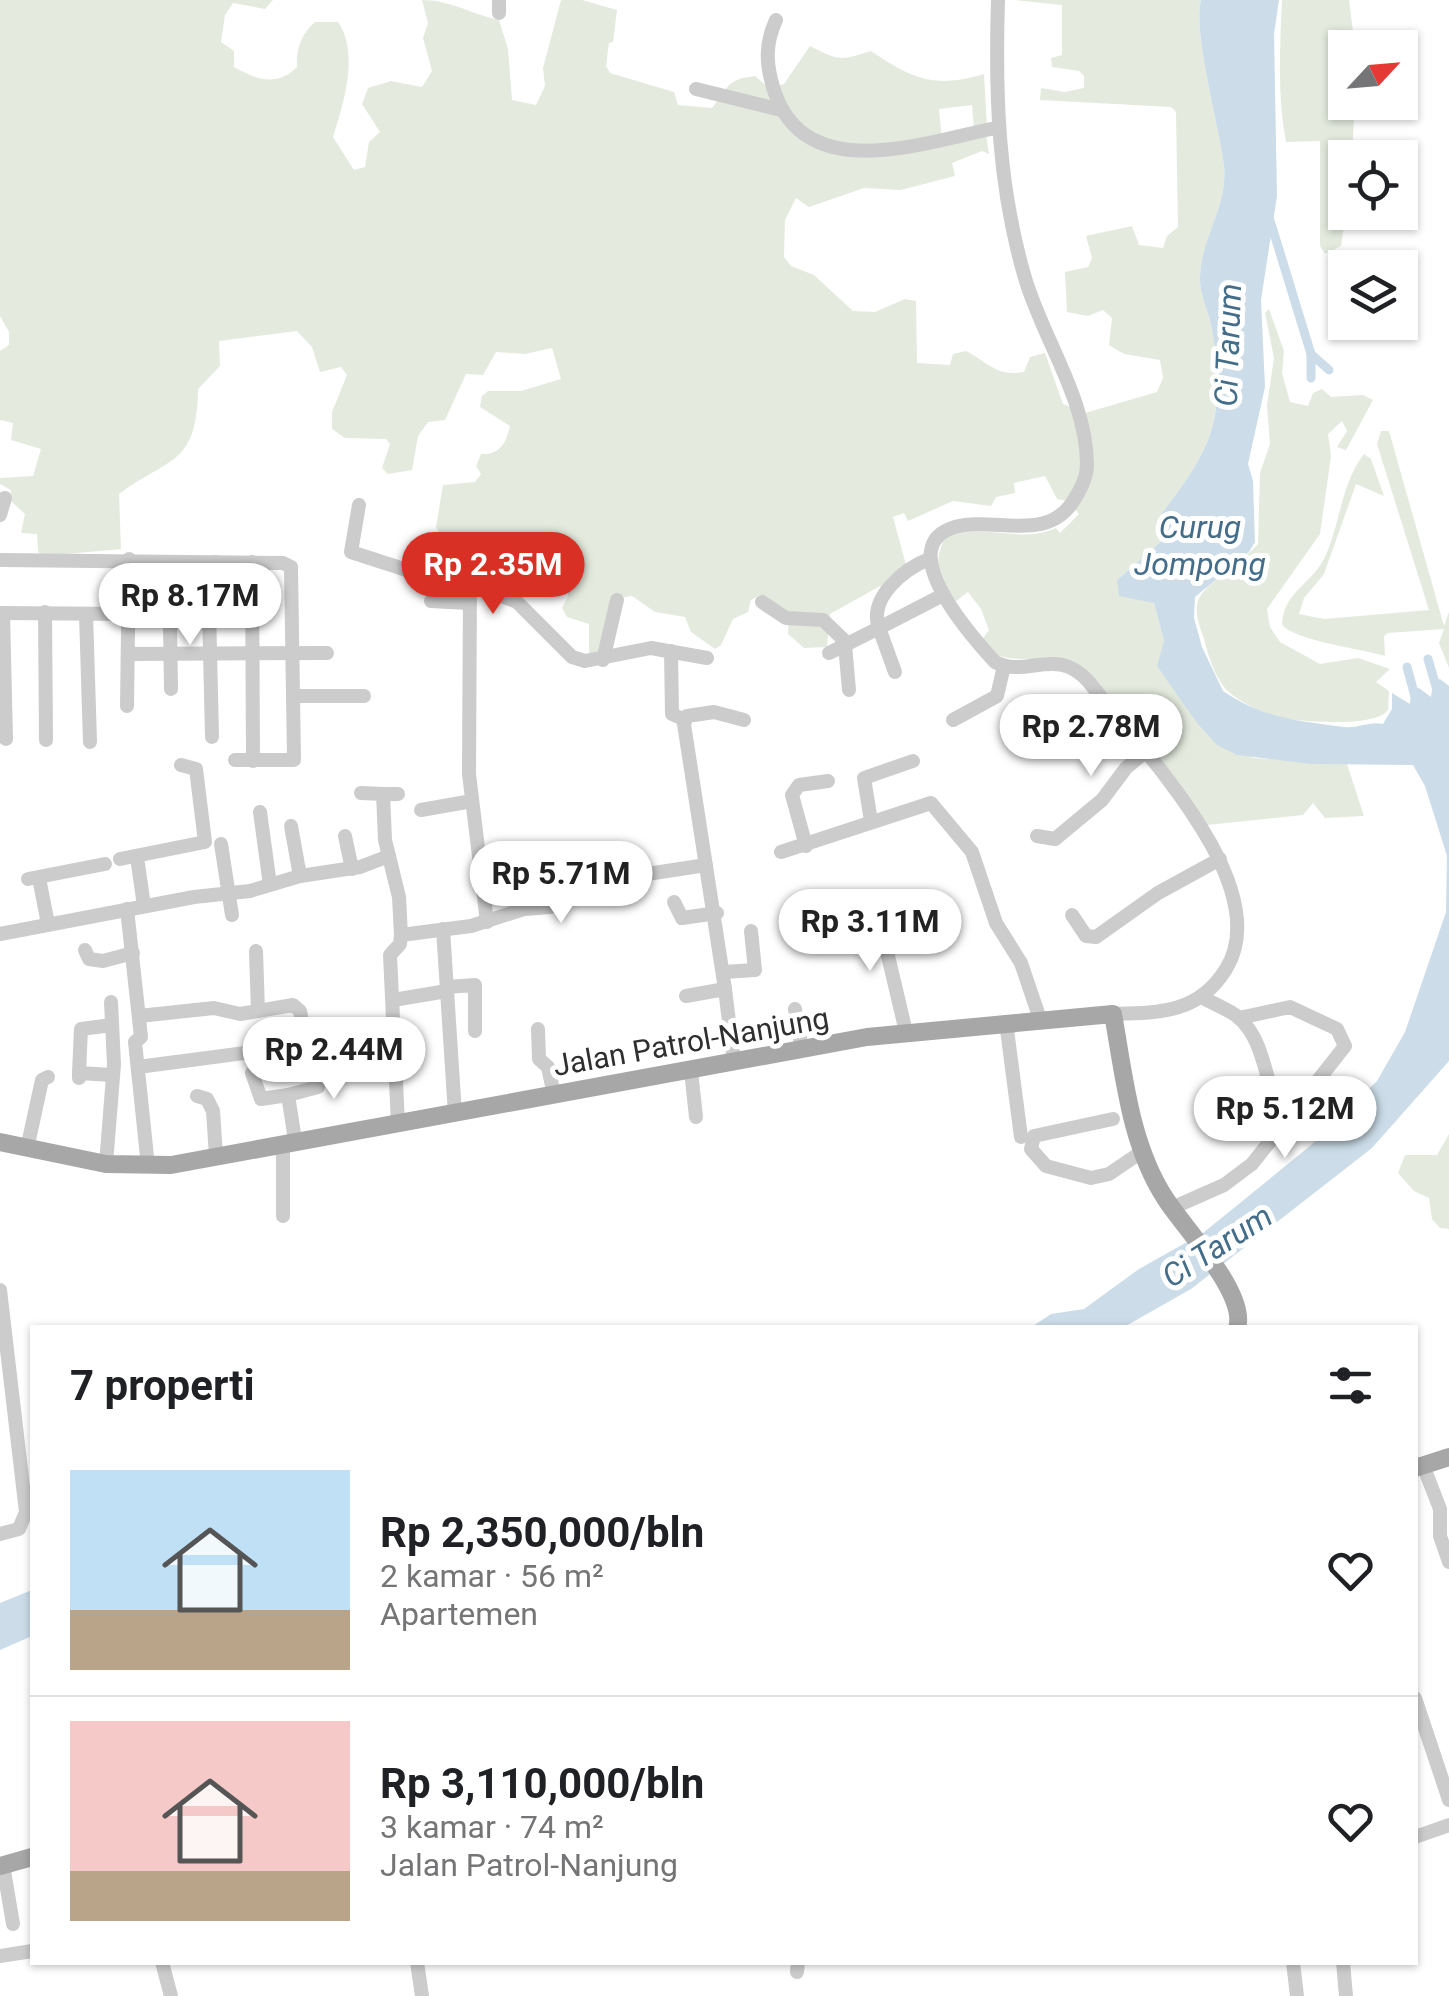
<!DOCTYPE html>
<html lang="id">
<meta charset="utf-8">
<style>
:root{--surface:#fff;--page:#f6f6f6;--text:#202124;--muted:#757577;--line:#e0e0e0;--accent:#d93025}
body{margin:0;font-family:Roboto,sans-serif;background:var(--page);color:var(--text);height:100vh;display:flex;flex-direction:column;font-size:38px;white-space:nowrap}
*{box-sizing:border-box;margin:0}
p{font-size:32px;color:var(--muted)}
.icon{flex:none;width:55px;height:55px;fill:none;stroke:currentColor;stroke-width:2;stroke-linecap:round;stroke-linejoin:round}
.map{position:relative;flex:1;overflow:hidden}
.panel{position:absolute;left:30px;top:1325px;width:1388px;height:640px;display:flex;flex-direction:column;background:var(--surface);border-radius:0px;box-shadow:0 2px 8px #0004}
.panel>*{flex:none}
.needle{width:65px;rotate:64deg}
.tools{position:absolute;left:1328px;top:30px;display:grid;gap:20px}
.tools a{display:grid;place-items:center;width:90px;height:90px;border-radius:0px;background:var(--surface);box-shadow:0 2px 8px #0004;font-size:50px}
.price{position:absolute;translate:-50% -85px;padding:0 22px;border-radius:35px;background:#fff;color:#222;font-size:32px;line-height:65px;filter:drop-shadow(0 2px 5px #0008)}
.price::after{content:'';position:absolute;left:50%;top:60px;width:30px;height:22px;margin-left:-15px;background:inherit;clip-path:polygon(0 0,100% 0,50% 100%)}
.price.on{background:var(--accent);color:#fff}
ul{padding:0;list-style:none}
li{display:flex;align-items:center;gap:30px;height:250px;padding:0 40px}
li+li{border-top:2px solid var(--line)}
li span{display:grid;place-items:center;flex:none;width:280px;height:200px;border-radius:0px;color:#555}
li>.icon{margin-inline-start:auto}
span .icon{width:120px;height:120px;fill:#fffc;stroke-width:1}
li b{font-size:42px}
h2{display:flex;justify-content:space-between;align-items:center;height:120px;padding:0 40px;font-size:42px}
.map>svg:first-child{display:block}
</style>
<div class="map">
<svg width="1449" height="1996" viewBox="0 0 1449 1996">
<rect width="100%" height="100%" fill="#fff"/>
<g fill="#e4ebde">
<path d="M0,0H273L265,9L233,3L225,15L221,42L234,51V67C257,80 277,87 297,67C296,49 301,34 315,22H338C360,53 343,105 333,137L354,170L365,167L369,142L380,132L362,104L368,88L391,81L422,87L432,71L423,38L428,23L422,0C450,0 471,14 499,20L508,49L512,100L536,105L545,86L543,68L561,0H582L617,10L613,42L609,43L606,66L610,73L674,92L678,105L712,108C728,88 726,79 755,76L769,88L784,84L810,46C840,61 838,61 871,51C913,79 934,89 984,74L987,128H974L972,105L939,109L942,140L986,135L989,154L982,151L952,163L955,176L901,190L864,188L809,207L796,198L785,220L784,257L791,266L814,275L853,311L875,312L905,299L916,301L917,363L950,365L953,354L966,351C988,362 996,377 1024,372L1030,357L1045,353L1063,404L1085,413L1157,392L1163,378L1160,360L1124,354L1109,345L1112,318L1103,310L1088,316L1067,312L1065,272L1088,267L1092,258L1086,236L1132,226L1139,245L1163,248L1167,236L1178,227L1176,112L1171,107L1040,100L1041,88L1065,92L1084,88V76L1079,71L1052,67L1051,58L1062,55V5L1013,0H1201C1192,31 1220,129 1224,166C1228,207 1201,237 1200,277C1199,294 1209,312 1212,329C1226,416 1214,446 1162,513L1164,539L1117,580L1154,603L1164,641L1161,659L1174,688L1217,744L1254,758L1347,764L1364,816L1325,818L1313,803L1303,815L1207,825L1067,661C1040,657 1016,663 989,653L983,638L989,630L981,609L968,592L955,602C939,580 932,563 945,538C984,521 1018,545 1056,528L1060,533L1079,514L1067,501L1057,499L1045,476L1014,483L1015,493L996,497L991,506L953,501L908,521L904,513L893,517L906,565L884,588L880,586L830,614L827,647L804,648L788,634L789,616L760,595L751,600L748,612L733,619L721,645L715,649L691,632L685,617L655,612L632,596L611,599L601,647L596,653L589,654V624L567,617L562,608L568,596L566,580L542,573L518,581L487,569L464,576L436,527L443,485L475,482L481,474L476,466L481,454C501,455 506,442 510,426L480,407L482,396L488,391H521L561,379L552,348L525,354L496,352L483,375L466,374L445,420L428,422L418,436L412,470L388,474L382,468L390,444L386,439L345,438L332,429V412L347,375L341,367L320,372L312,347L297,331L219,341L220,366L198,389C197,466 169,457 119,494L121,549L44,556L38,552L37,534L21,533L25,514L10,500L11,490L0,484V478L33,476L41,449L11,440L13,423L0,420V351L9,345V332L0,316Z"/>
<path d="M1282,0H1349L1355,47L1345,48V102L1362,103L1354,118L1352,157L1345,158L1346,213L1341,246L1325,254L1320,246V141L1286,142C1277,95 1280,47 1282,0Z"/>
<path d="M1269,309L1284,351L1282,373L1290,402L1308,406L1313,393L1322,389L1331,397L1363,395L1373,400L1346,450L1337,447L1347,431L1342,421L1328,434L1331,456L1320,534L1267,609L1270,627L1280,642L1320,664L1358,658L1390,669L1376,682L1389,691L1388,710C1376,728 1298,722 1278,717C1263,713 1242,703 1230,693C1215,680 1209,657 1204,639C1200,627 1194,613 1198,601C1203,584 1245,560 1258,544L1260,473L1270,444L1267,405L1274,358L1265,313Z"/>
<path d="M1381,431H1389L1444,626L1449,612V668L1439,643L1444,629L1388,633L1384,636L1385,656C1362,649 1291,640 1282,624C1284,592 1310,585 1324,559C1340,526 1341,483 1364,454L1371,459L1384,496L1356,484L1324,574L1304,598L1299,614L1324,619L1429,610L1377,444Z"/>
<path d="M1449,1134V1229L1440,1228L1432,1219L1429,1198L1414,1191L1398,1173L1405,1155H1437Z"/>
</g>
<g fill="#ccdde9">
<path d="M1201,0H1279L1274,34L1277,196L1261,300L1265,387L1248,464L1253,481L1255,542L1249,552L1195,597L1194,618L1202,647L1223,691C1262,718 1299,721 1344,727C1357,729 1369,721 1383,724L1392,709V693L1410,704L1411,691L1419,688L1431,697L1433,682L1440,679L1449,686V1061L1372,1148L1191,1289L1124,1327L1030,1328L1051,1314L1084,1309L1139,1269L1203,1233L1310,1146L1377,1081L1405,1032L1446,912L1447,856L1425,786L1413,765L1311,764L1237,755L1217,745L1197,723L1157,666L1164,641L1154,603L1119,596L1117,580L1164,539L1162,513C1214,446 1226,417 1212,329C1209,312 1199,294 1200,277C1201,237 1228,207 1224,166C1220,130 1192,30 1201,0Z"/>
<path d="M32,1590V1636L0,1650V1603Z"/>
</g>
<g fill="none" stroke-linecap="round" stroke-linejoin="round">
<g stroke="#ccdde9" stroke-width="9">
<path d="M1269,217L1311,354V378"/>
<path d="M1311,354L1329,370"/>
<path d="M1428,659L1437,690"/>
<path d="M1407,667L1416,700"/>
</g>
<g stroke="#ccc" stroke-width="14">
<path d="M499,0V13"/>
<path d="M998,0C995,95 998,186 1025,278C1043,339 1087,400 1087,465C1087,477 1081,489 1074,500C1047,544 995,516 955,527C890,546 973,638 995,662C1027,679 1056,645 1089,682C1137,745 1278,885 1226,969C1199,1013 1160,1013 1113,1014"/>
<path d="M776,20C765,44 766,63 773,87C803,188 923,142 996,128"/>
<path d="M696,89L781,110"/>
<path d="M359,505L351,552L419,574L457,579L517,602L572,657L585,661L651,648L707,658"/>
<path d="M0,515L5,498"/>
<path d="M0,560L283,563L291,567L294,760H235"/>
<path d="M169,562L171,689"/>
<path d="M252,562L253,761"/>
<path d="M470,585L469,774L487,922"/>
<path d="M431,601L468,603"/>
<path d="M762,602L786,618L823,620L848,644"/>
<path d="M45,612L46,740"/>
<path d="M0,613L129,614"/>
<path d="M3,613L6,739"/>
<path d="M86,614L90,742"/>
<path d="M671,651L672,714L685,720"/>
<path d="M829,653L845,645"/>
<path d="M130,654L327,653"/>
<path d="M603,660L617,600"/>
<path d="M895,672L879,628L943,595"/>
<path d="M849,690L845,645L879,628C868,598 904,569 929,559"/>
<path d="M294,696H364"/>
<path d="M127,706L129,559"/>
<path d="M953,720L997,696L1004,666"/>
<path d="M212,737L209,608L215,562"/>
<path d="M361,793L383,794"/>
<path d="M398,794H383L385,840L399,897L401,935L400,944L390,955L398,1124"/>
<path d="M421,810L472,801"/>
<path d="M260,812L270,885"/>
<path d="M871,821L864,778L913,761"/>
<path d="M291,826L300,876"/>
<path d="M345,836L352,869"/>
<path d="M1037,836L1055,839L1102,800L1126,768L1145,752"/>
<path d="M221,844L232,915"/>
<path d="M806,846L792,795L799,785L828,781"/>
<path d="M781,852L931,803L972,852L996,923L1021,963L1040,1019"/>
<path d="M137,857L144,906"/>
<path d="M120,859L205,842L196,769L181,765"/>
<path d="M39,878L48,924"/>
<path d="M28,879L105,864"/>
<path d="M674,902L682,918L717,913"/>
<path d="M876,905L906,1032"/>
<path d="M127,909L141,1037L135,1042L148,1166"/>
<path d="M1072,915L1086,936L1096,937L1158,893L1220,859"/>
<path d="M443,929L455,1114"/>
<path d="M0,934L194,897L250,891L300,876L360,867L389,856"/>
<path d="M401,935L471,926L524,909L550,907L556,888L706,865"/>
<path d="M85,950L89,959L103,961L133,953"/>
<path d="M256,951L258,1011"/>
<path d="M723,972L755,970L751,931"/>
<path d="M447,987L475,985V1031"/>
<path d="M725,989L684,724L687,716L714,712L744,720"/>
<path d="M686,996L725,989L734,1062"/>
<path d="M1202,997C1213,1004 1228,1009 1238,1017C1268,1043 1263,1087 1285,1119"/>
<path d="M393,1000L447,991"/>
<path d="M795,1009L802,1050"/>
<path d="M1006,1022L1021,1137"/>
<path d="M538,1029L539,1059L548,1067L554,1095"/>
<path d="M138,1067L290,1047L305,1039L300,1011L293,1005L240,1014L214,1008L139,1016"/>
<path d="M691,1071L696,1117"/>
<path d="M79,1073L81,1029L112,1025"/>
<path d="M252,1073L261,1099L288,1095L295,1140"/>
<path d="M79,1078V1073L112,1075"/>
<path d="M288,1095L318,1087L320,1063"/>
<path d="M197,1096L207,1099L213,1111L216,1156"/>
<path d="M1113,1119L1034,1136L1031,1149L1046,1166L1091,1178L1109,1174L1143,1151"/>
<path d="M27,1149L42,1080L48,1077"/>
<path d="M106,1164L114,1064L111,1002"/>
<path d="M1172,1208L1224,1185L1252,1164L1345,1046L1337,1029L1290,1007L1239,1018"/>
<path d="M283,1216V1143"/>
<path d="M0,1290L26,1512L19,1529L0,1534"/>
<path d="M1423,1465L1440,1509V1536L1449,1562"/>
<path d="M1415,1698L1449,1800"/>
<path d="M1415,1837L1449,1825"/>
<path d="M3,1865L13,1924"/>
<path d="M0,1956L32,1951"/>
<path d="M162,1962L171,1996"/>
<path d="M417,1962L422,1996"/>
<path d="M1293,1962L1297,1996"/>
<path d="M1343,1962L1346,1996"/>
<path d="M797,1972L798,1962"/>
</g>
<g stroke="#a7a7a7" stroke-width="18">
<path d="M0,1142L106,1164L171,1165L867,1037L1113,1014C1124,1075 1130,1144 1165,1198C1183,1227 1248,1294 1237,1328"/>
<path d="M1415,1468L1449,1457"/>
<path d="M0,1866L32,1857"/>
</g>
</g>
<g text-anchor="middle" stroke-width="10" stroke-linejoin="round" paint-order="stroke">
<g font-size="30" fill="#2f2f2f" stroke="#fff">
<text transform="translate(691 1042) rotate(-10)" y="10">Jalan Patrol-Nanjung</text>
</g>
<g font-size="32" font-style="italic" fill="#446d8a" stroke="#fff">
<text transform="translate(1228 345) rotate(-88)" y="11">Ci Tarum</text>
<text x="1200" y="538">Curug<tspan x="1200" dy="37">Jompong</tspan></text>
<text transform="translate(1217 1246) rotate(-33)" y="11">Ci Tarum</text>
</g>
</g>
</svg>
<div class="tools">
<a><svg class="needle" viewBox="-14 -14 28 28"><path d="M0-13l5 13h-10z" fill="#e53935"/><path d="M0 13l5-13h-10z" fill="#757577"/></svg></a>
<a><svg class="icon" aria-label="locate" viewBox="0 0 24 24"><circle cx="12" cy="12" r="6"/><path d="M12 2v4M12 18v4M2 12h4M18 12h4"/></svg></a>
<a><svg class="icon" aria-label="layers" viewBox="0 0 24 24"><path d="M12 4l9 5-9 5-9-5zM3 14l9 5 9-5"/></svg></a>
</div>
<b class="price on" style="left:493px;top:617px">Rp 2.35M</b>
<b class="price" style="left:190px;top:648px">Rp 8.17M</b>
<b class="price" style="left:1091px;top:779px">Rp 2.78M</b>
<b class="price" style="left:561px;top:926px">Rp 5.71M</b>
<b class="price" style="left:870px;top:974px">Rp 3.11M</b>
<b class="price" style="left:334px;top:1102px">Rp 2.44M</b>
<b class="price" style="left:1285px;top:1161px">Rp 5.12M</b>
<section class="panel">
<h2>7 properti<svg class="icon" aria-label="filters" viewBox="0 0 24 24"><path d="M4 7h16M4 17h16"/><circle cx="9" cy="7" r="2"/><circle cx="15" cy="17" r="2"/></svg></h2>
<ul>
<li><span style="background:linear-gradient(#bfe0f5 70%,#b9a48a 0)"><svg class="icon" aria-label="home" viewBox="0 0 24 24"><path d="M3 11l9-7 9 7M6 9v11h12V9"/></svg></span><div><b>Rp 2,350,000/bln</b><p>2 kamar · 56 m²</p><p>Apartemen</p></div><svg class="icon" aria-label="heart" viewBox="0 0 24 24"><path d="M12 20l-8-8c-3-5 5-10 8-4 3-6 11-1 8 4z"/></svg></li>
<li><span style="background:linear-gradient(#f6c9c9 75%,#b9a48a 0)"><svg class="icon" aria-label="home" viewBox="0 0 24 24"><path d="M3 11l9-7 9 7M6 9v11h12V9"/></svg></span><div><b>Rp 3,110,000/bln</b><p>3 kamar · 74 m²</p><p>Jalan Patrol-Nanjung</p></div><svg class="icon" aria-label="heart" viewBox="0 0 24 24"><path d="M12 20l-8-8c-3-5 5-10 8-4 3-6 11-1 8 4z"/></svg></li>
</ul>
</section>
</div>
